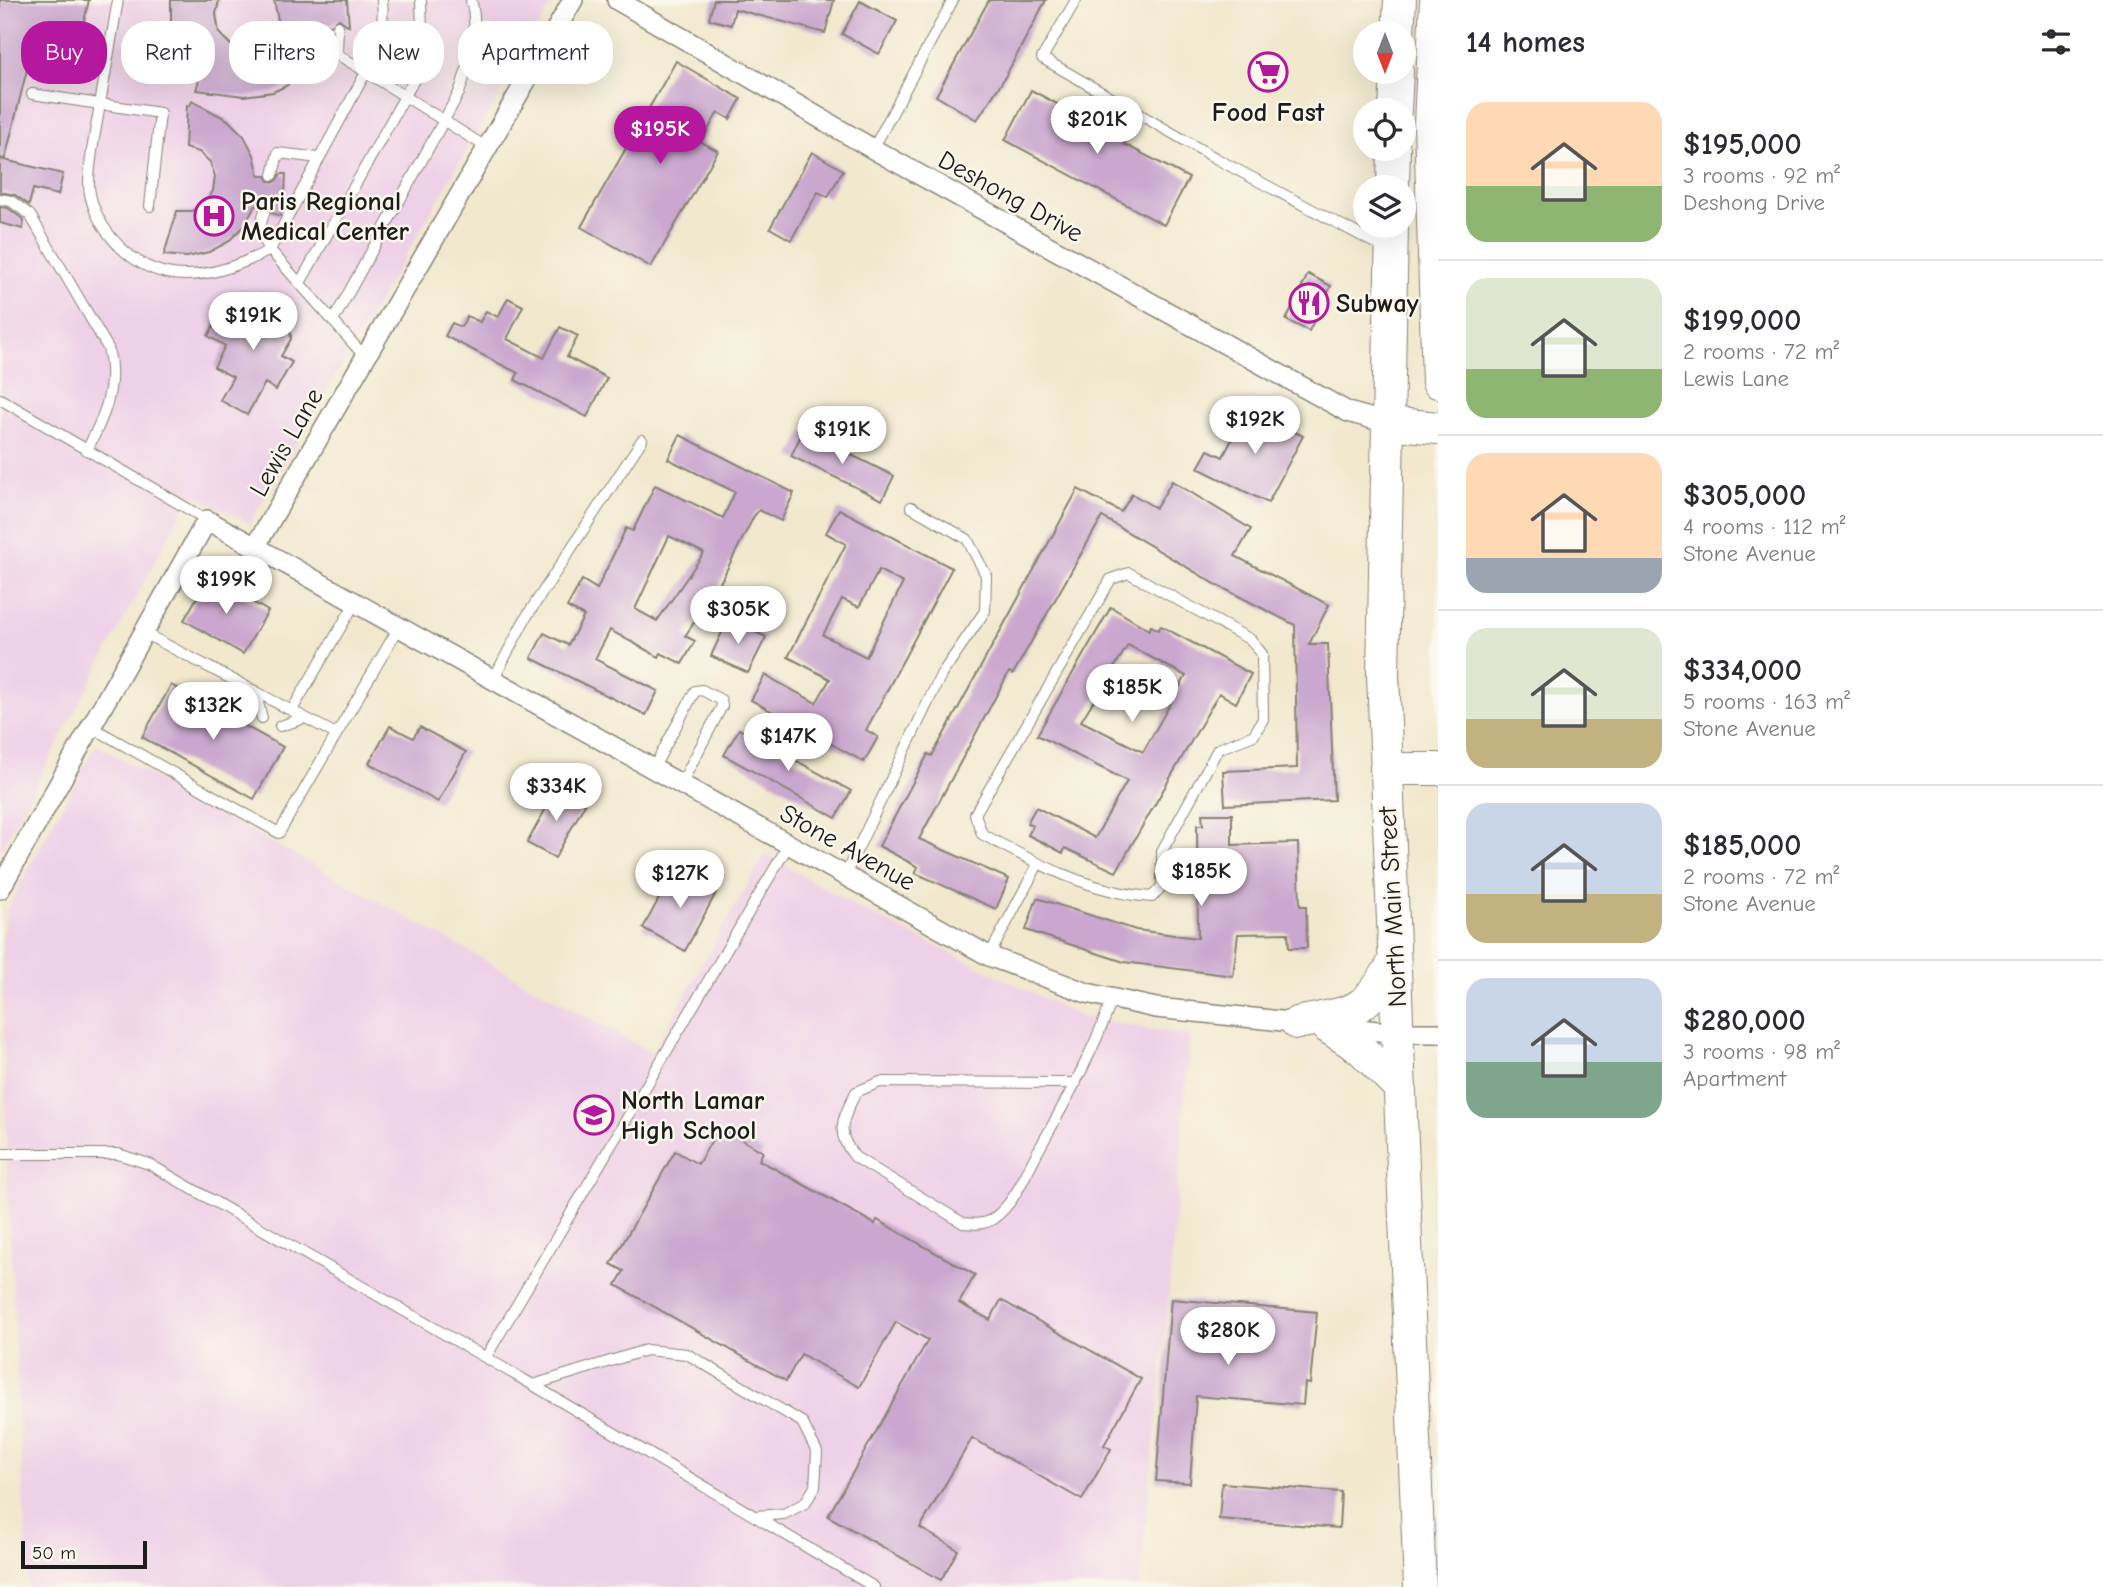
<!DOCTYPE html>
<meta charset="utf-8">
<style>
:root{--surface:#fff;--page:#f2f2f3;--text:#2b2b33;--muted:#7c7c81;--line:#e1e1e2;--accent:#b5179e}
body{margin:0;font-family:"Comic Neue",sans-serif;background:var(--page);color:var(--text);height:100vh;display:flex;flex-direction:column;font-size:26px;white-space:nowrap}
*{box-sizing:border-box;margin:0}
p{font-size:23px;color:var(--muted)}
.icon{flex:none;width:38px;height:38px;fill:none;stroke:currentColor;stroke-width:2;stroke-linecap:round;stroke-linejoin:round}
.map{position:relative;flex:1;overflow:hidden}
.side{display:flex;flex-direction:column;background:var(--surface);width:665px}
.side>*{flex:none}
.top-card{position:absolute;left:21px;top:21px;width:665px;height:63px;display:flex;gap:14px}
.needle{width:46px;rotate:180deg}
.buttons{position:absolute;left:1353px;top:21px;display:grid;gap:14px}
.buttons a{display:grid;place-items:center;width:63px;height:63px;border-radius:50%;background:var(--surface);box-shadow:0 7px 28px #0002;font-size:35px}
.scale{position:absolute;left:21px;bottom:18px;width:126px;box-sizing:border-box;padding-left:7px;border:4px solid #1c1c1c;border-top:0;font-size:19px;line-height:24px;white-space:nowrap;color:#1c1c1c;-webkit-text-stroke:5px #fbf7ec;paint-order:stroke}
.price{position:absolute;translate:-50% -60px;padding:0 16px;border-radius:24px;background:#fff;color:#222;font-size:23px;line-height:46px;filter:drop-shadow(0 2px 4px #0008)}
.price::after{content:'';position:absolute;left:50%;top:42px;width:21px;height:16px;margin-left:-10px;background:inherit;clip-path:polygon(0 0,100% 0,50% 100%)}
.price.on{background:var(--accent);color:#fff}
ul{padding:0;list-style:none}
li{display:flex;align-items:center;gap:21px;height:175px;padding:0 28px}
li+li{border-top:2px solid var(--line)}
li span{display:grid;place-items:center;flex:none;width:196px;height:140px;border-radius:21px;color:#555}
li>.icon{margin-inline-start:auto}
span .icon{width:84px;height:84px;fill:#fffc;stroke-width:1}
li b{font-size:30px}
h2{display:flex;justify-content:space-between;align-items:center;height:84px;padding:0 28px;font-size:30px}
.tag{padding:0 24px;border-radius:28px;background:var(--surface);box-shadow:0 7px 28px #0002;font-size:24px;line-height:63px}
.tag.on{background:var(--accent);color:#fff}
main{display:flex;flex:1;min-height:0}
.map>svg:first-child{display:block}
</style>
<main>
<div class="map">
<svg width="1438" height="1587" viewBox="0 0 1438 1587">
<rect width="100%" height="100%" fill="#fbf7ec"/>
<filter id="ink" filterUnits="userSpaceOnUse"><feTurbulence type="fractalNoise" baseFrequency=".0143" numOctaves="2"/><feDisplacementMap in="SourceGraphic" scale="14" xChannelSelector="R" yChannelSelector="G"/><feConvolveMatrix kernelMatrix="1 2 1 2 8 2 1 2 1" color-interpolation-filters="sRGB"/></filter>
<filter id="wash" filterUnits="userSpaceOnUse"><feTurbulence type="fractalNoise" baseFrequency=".00686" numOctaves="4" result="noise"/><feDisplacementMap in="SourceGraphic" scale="28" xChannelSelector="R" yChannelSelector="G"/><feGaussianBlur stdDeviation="1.57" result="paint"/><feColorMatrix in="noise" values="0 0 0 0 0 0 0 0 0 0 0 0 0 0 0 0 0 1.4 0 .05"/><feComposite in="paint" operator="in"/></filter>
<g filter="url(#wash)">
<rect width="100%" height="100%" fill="#f1e8ce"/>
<g fill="#eed0e7">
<path d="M0,0H554L250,523L191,494L0,852Z"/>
<path d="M96,745L652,1053L765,854L864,911L1082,1017L1190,1036L1166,1328L1139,1587H28L7,1177L2,941L6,912L18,887Z"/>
</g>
<g id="blocks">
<g fill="#caa7cf" fill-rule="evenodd">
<path d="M0,0H89L72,72L29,61L5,159L0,158Z"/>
<path d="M171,0H219L216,14L219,33L232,46L242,49L259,47L272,36L278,20L274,0H347L349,26L339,19L331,25L325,24L322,40L308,66L286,86L273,92L244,96L196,90L199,80L182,62L171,35Z"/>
<path d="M714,0H834L825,33L735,9L731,25L709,19Z"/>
<path d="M989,0H1046L1004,79L977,120L936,96Z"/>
<path d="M860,1L897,21L879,54L842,34Z"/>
<path d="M676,61L741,99L730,119L718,112L701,142L718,151L651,267L581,227Z"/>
<path d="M1031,90L1098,126L1106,112L1133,127L1124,144L1189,178L1164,225L1005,140Z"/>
<path d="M192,101L228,120L244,136L254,155L259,176H266L269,181L275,182L281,174H286L285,195L280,216L272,213L268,203L255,206L244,226L228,242L209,252L187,257L164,255L177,211H192L205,204L213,191L215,176L210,162L199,152L185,148L187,105L190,106Z"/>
<path d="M812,152L843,170L828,197L818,192L791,240L770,228Z"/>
<path d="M0,159L63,174L58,195L33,189L29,205L15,195L0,192Z"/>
<path d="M0,207L8,208L24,220L23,229L0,223Z"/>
<path d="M1308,274L1331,286L1309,331L1286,320Z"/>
<path d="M260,294L291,311L289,316L291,339L281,356L292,362L276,390L265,383L247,415L220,400L233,377L214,367L225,346L208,336L221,312L243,325Z"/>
<path d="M508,298L523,306L507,339L544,358L560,327L578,336L567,357L607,378L587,417L515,380L518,373L445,336L452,323L461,327L467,316L480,322L486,311L498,317Z"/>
<path d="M1248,408L1303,436L1268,503L1198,468L1208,450L1223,457Z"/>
<path d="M803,431L894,476L882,500L791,456Z"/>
<path d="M680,435L794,493L781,521L759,510L754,516L718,587L685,636L695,641L682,664L661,653L659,657L610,630L595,659L658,691L646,715L531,658L544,633L568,645L584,616L567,607L582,580L597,589L626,528L633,531L655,485L723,518L735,492L668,459ZM669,536L704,553L657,621L635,609Z"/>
<path d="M1172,481L1251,529L1235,556L1329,605L1309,644H1328L1334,800L1225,805L1223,771L1297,768L1295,625L1217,585L1102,517L1013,674L1009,672L919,839L1009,879L996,909L915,873L918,867L879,846L928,754L932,756L1078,489L1121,512L1132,494L1156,508Z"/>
<path d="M839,509L952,568L866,730L878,737L864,762L751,700L765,675L816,703L830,679L788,657L846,544L826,533ZM879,570L903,583L866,657L823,635L842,599L859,607Z"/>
<path d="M209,577L268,611L243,654L184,620Z"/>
<path d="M1111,607L1149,630L1151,626L1158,630L1161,626L1251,674L1236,703L1219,693L1116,872L1065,848L1063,853L1028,835L1033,826L1027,823L1036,807L1095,838L1127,781L1037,735ZM1128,645L1186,676L1143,752L1081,721Z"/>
<path d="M728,619L766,637L748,673L711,656Z"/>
<path d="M171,685L283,747L254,799L142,737Z"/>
<path d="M390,726L413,738L420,727L466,752L438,802L369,763Z"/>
<path d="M739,729L851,791L836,818L724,755Z"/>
<path d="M557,788L585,804L555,858L527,843Z"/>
<path d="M1202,814H1232V845L1298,843L1300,906H1306L1307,948H1289L1288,933L1238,934L1233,976L1124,962L1026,930L1037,898L1136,930L1198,938L1197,825H1203Z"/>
<path d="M675,869L717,891L685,951L643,928Z"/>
<path d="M728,1132L763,1152L759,1160L875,1224L877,1220L975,1275L959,1303L990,1320L1001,1300L1141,1379L1104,1445L1111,1449L1082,1500L972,1438L920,1528L958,1550L941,1580L828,1516L928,1340L896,1322L859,1387L801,1354L786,1381L616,1285L624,1271L611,1264L675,1151L698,1164L716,1133L725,1138Z"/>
<path d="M1171,1299L1317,1312L1310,1384L1305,1383L1303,1405L1196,1396L1190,1483L1156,1481Z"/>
<path d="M1222,1483L1341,1492L1339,1528L1219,1519Z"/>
</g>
</g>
</g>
<g filter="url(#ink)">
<use href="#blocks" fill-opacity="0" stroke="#868275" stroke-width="2"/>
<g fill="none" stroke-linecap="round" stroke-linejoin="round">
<g stroke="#868275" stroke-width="12">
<g id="service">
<path d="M382,0C385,27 378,48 366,72L486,147"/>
<path d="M1076,0L1042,58L1217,159L1388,250"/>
<path d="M338,26L337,54L366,72L270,250L365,357"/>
<path d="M32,94L100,104L118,0"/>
<path d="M873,149L953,0"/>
<path d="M273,175L278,153L319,158"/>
<path d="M0,199L11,201L30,215L108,348C118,386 104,417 87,450"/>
<path d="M150,206L160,113L100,104C96,130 89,158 89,184C89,202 100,224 111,237C156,292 214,279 270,250L259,230L265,210"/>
<path d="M300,283L423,64L421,0"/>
<path d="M333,321L459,93C469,64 480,31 471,0"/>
<path d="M0,399L207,520"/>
<path d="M1129,573L1251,640L1262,654L1263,719L1254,735L1218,749L1162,851V886L1152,897C1092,893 1035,863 982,834L975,814L1111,579Z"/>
<path d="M142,632L336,734"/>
<path d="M493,680L525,619L642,440"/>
<path d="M255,691L262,718"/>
<path d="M292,710L355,603"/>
<path d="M90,726L279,833L399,627"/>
<path d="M280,726L305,718"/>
<path d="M653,769L695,691L702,690L721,700L722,706L681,784"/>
<path d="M845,875L941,675L985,611L986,575L967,539L911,507"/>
<path d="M989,956L1038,864"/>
<path d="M1076,1083L880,1082L856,1092C843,1119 834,1132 855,1157L963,1223C974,1224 985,1225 994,1218C1014,1204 1025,1175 1036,1155C1064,1104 1093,1054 1112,999"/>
<path d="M0,1154H118L149,1164L533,1385L874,1587"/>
<path d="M486,1357L789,844"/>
<path d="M533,1385L646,1350L687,1354L802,1422L817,1452L815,1487L805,1503L784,1514L755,1516"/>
</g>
</g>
<g stroke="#868275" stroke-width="22">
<g id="minor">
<path d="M617,0L873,149L1348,412L1387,423"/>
<path d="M255,547L573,0"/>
<path d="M0,889L207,520L989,956L1087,993L1156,1008L1398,1033H1438"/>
</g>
</g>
<g stroke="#868275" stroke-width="34">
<g id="trunk">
<path d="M1436,0L1430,123L1438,382"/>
<path d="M1398,33L1400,0"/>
<path d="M1395,110L1397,72"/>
<path d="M1393,187L1394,149"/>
<path d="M1392,226L1383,674L1420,1587"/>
<path d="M1387,423L1438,428"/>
<path d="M1386,769H1438"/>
<path d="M1297,1023C1354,1011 1364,1015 1394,962"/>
<path d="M1326,1026L1361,1049L1400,1088"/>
</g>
</g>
<use href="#service" stroke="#fff" stroke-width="10"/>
<use href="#minor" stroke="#fff" stroke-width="19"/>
<use href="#trunk" stroke="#fff" stroke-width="32"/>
</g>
</g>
<defs>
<g id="supermarket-ring" transform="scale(2.0125)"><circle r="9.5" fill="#fbf7ec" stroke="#b5179e" stroke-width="1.5"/><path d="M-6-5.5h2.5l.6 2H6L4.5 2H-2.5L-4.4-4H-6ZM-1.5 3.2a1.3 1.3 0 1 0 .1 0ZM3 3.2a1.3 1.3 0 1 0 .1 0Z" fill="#b5179e"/></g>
<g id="hospital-ring" transform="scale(2.0125)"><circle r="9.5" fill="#fbf7ec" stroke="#b5179e" stroke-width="1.5"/><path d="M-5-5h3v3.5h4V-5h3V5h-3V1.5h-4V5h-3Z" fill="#b5179e"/></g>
<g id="restaurant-ring" transform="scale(2.0125)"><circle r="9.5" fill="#fbf7ec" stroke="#b5179e" stroke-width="1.5"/><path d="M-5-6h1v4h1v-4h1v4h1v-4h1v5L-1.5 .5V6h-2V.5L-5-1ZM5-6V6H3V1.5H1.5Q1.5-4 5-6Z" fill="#b5179e"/></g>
<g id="school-ring" transform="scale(2.0125)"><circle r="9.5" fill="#fbf7ec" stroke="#b5179e" stroke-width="1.5"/><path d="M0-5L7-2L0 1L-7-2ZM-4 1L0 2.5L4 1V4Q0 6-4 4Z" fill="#b5179e"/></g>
</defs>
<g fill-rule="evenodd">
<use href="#supermarket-ring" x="1268" y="72"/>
<use href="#hospital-ring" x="214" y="216"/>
<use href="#restaurant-ring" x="1309" y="303"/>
<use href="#school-ring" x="594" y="1115"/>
</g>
<g text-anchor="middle" stroke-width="5" stroke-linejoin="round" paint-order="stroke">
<g font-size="26" font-weight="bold" fill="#1c1c1c" stroke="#fbf7ec" text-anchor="start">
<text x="1268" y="121" text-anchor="middle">Food Fast</text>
<text x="241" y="210">Paris Regional<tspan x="241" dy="30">Medical Center</tspan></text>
<text x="1336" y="312">Subway</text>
<text x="621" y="1109">North Lamar<tspan x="621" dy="30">High School</tspan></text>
</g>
<g font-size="26" fill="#1c1c1c" stroke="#fbf7ec">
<text transform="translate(1011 196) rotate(29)" y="9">Deshong Drive</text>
<text transform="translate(286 442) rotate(-60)" y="9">Lewis Lane</text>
<text transform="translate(848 847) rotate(29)" y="9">Stone Avenue</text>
<text transform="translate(1392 907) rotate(-93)" y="9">North Main Street</text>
</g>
</g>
</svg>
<div class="buttons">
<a><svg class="needle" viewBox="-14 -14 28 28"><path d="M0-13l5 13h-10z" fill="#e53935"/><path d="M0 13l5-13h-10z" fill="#7c7c81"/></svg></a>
<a><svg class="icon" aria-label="locate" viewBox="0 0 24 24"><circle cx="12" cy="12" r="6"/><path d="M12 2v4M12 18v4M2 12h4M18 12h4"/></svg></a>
<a><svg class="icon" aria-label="layers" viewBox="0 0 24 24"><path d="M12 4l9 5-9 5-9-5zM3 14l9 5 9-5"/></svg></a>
</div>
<div class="scale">50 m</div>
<b class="price" style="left:1097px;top:156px">$201K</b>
<b class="price on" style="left:660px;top:166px">$195K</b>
<b class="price" style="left:253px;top:352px">$191K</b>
<b class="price" style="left:1255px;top:456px">$192K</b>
<b class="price" style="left:842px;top:466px">$191K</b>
<b class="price" style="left:226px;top:616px">$199K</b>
<b class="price" style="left:738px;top:646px">$305K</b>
<b class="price" style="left:1132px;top:724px">$185K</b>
<b class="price" style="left:213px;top:742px">$132K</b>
<b class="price" style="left:788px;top:773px">$147K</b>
<b class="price" style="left:556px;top:823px">$334K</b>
<b class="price" style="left:1201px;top:908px">$185K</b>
<b class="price" style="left:680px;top:910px">$127K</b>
<b class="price" style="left:1228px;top:1367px">$280K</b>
<div class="top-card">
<a class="tag on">Buy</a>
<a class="tag">Rent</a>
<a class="tag">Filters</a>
<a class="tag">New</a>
<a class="tag">Apartment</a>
</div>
</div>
<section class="side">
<h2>14 homes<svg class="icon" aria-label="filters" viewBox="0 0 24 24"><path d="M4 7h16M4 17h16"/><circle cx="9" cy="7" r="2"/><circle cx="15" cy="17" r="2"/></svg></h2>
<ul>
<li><span style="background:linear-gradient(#ffd9b3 60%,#8fb573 0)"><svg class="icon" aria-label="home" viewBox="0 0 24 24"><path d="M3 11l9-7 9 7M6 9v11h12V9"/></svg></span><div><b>$195,000</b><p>3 rooms · 92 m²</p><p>Deshong Drive</p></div></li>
<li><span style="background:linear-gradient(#dfe7d0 65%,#8fb573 0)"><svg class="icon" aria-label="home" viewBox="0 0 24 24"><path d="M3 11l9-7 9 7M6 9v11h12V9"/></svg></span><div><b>$199,000</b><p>2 rooms · 72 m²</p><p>Lewis Lane</p></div></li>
<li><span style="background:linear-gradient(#ffd9b3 75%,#9aa5b1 0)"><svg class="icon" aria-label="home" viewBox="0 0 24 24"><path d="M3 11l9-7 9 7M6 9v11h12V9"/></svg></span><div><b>$305,000</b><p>4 rooms · 112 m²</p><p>Stone Avenue</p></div></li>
<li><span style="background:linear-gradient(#dfe7d0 65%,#c2b280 0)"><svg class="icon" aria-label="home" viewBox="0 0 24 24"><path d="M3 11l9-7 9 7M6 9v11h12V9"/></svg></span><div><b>$334,000</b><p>5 rooms · 163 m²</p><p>Stone Avenue</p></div></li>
<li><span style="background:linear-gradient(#c9d6e8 65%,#c2b280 0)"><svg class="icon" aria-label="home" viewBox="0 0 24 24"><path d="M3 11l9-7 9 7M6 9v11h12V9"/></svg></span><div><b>$185,000</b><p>2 rooms · 72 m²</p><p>Stone Avenue</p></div></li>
<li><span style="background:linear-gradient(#c9d6e8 60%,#7fa58c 0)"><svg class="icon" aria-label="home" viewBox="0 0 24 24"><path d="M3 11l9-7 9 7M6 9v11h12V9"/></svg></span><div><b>$280,000</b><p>3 rooms · 98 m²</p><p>Apartment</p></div></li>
</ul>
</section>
</main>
